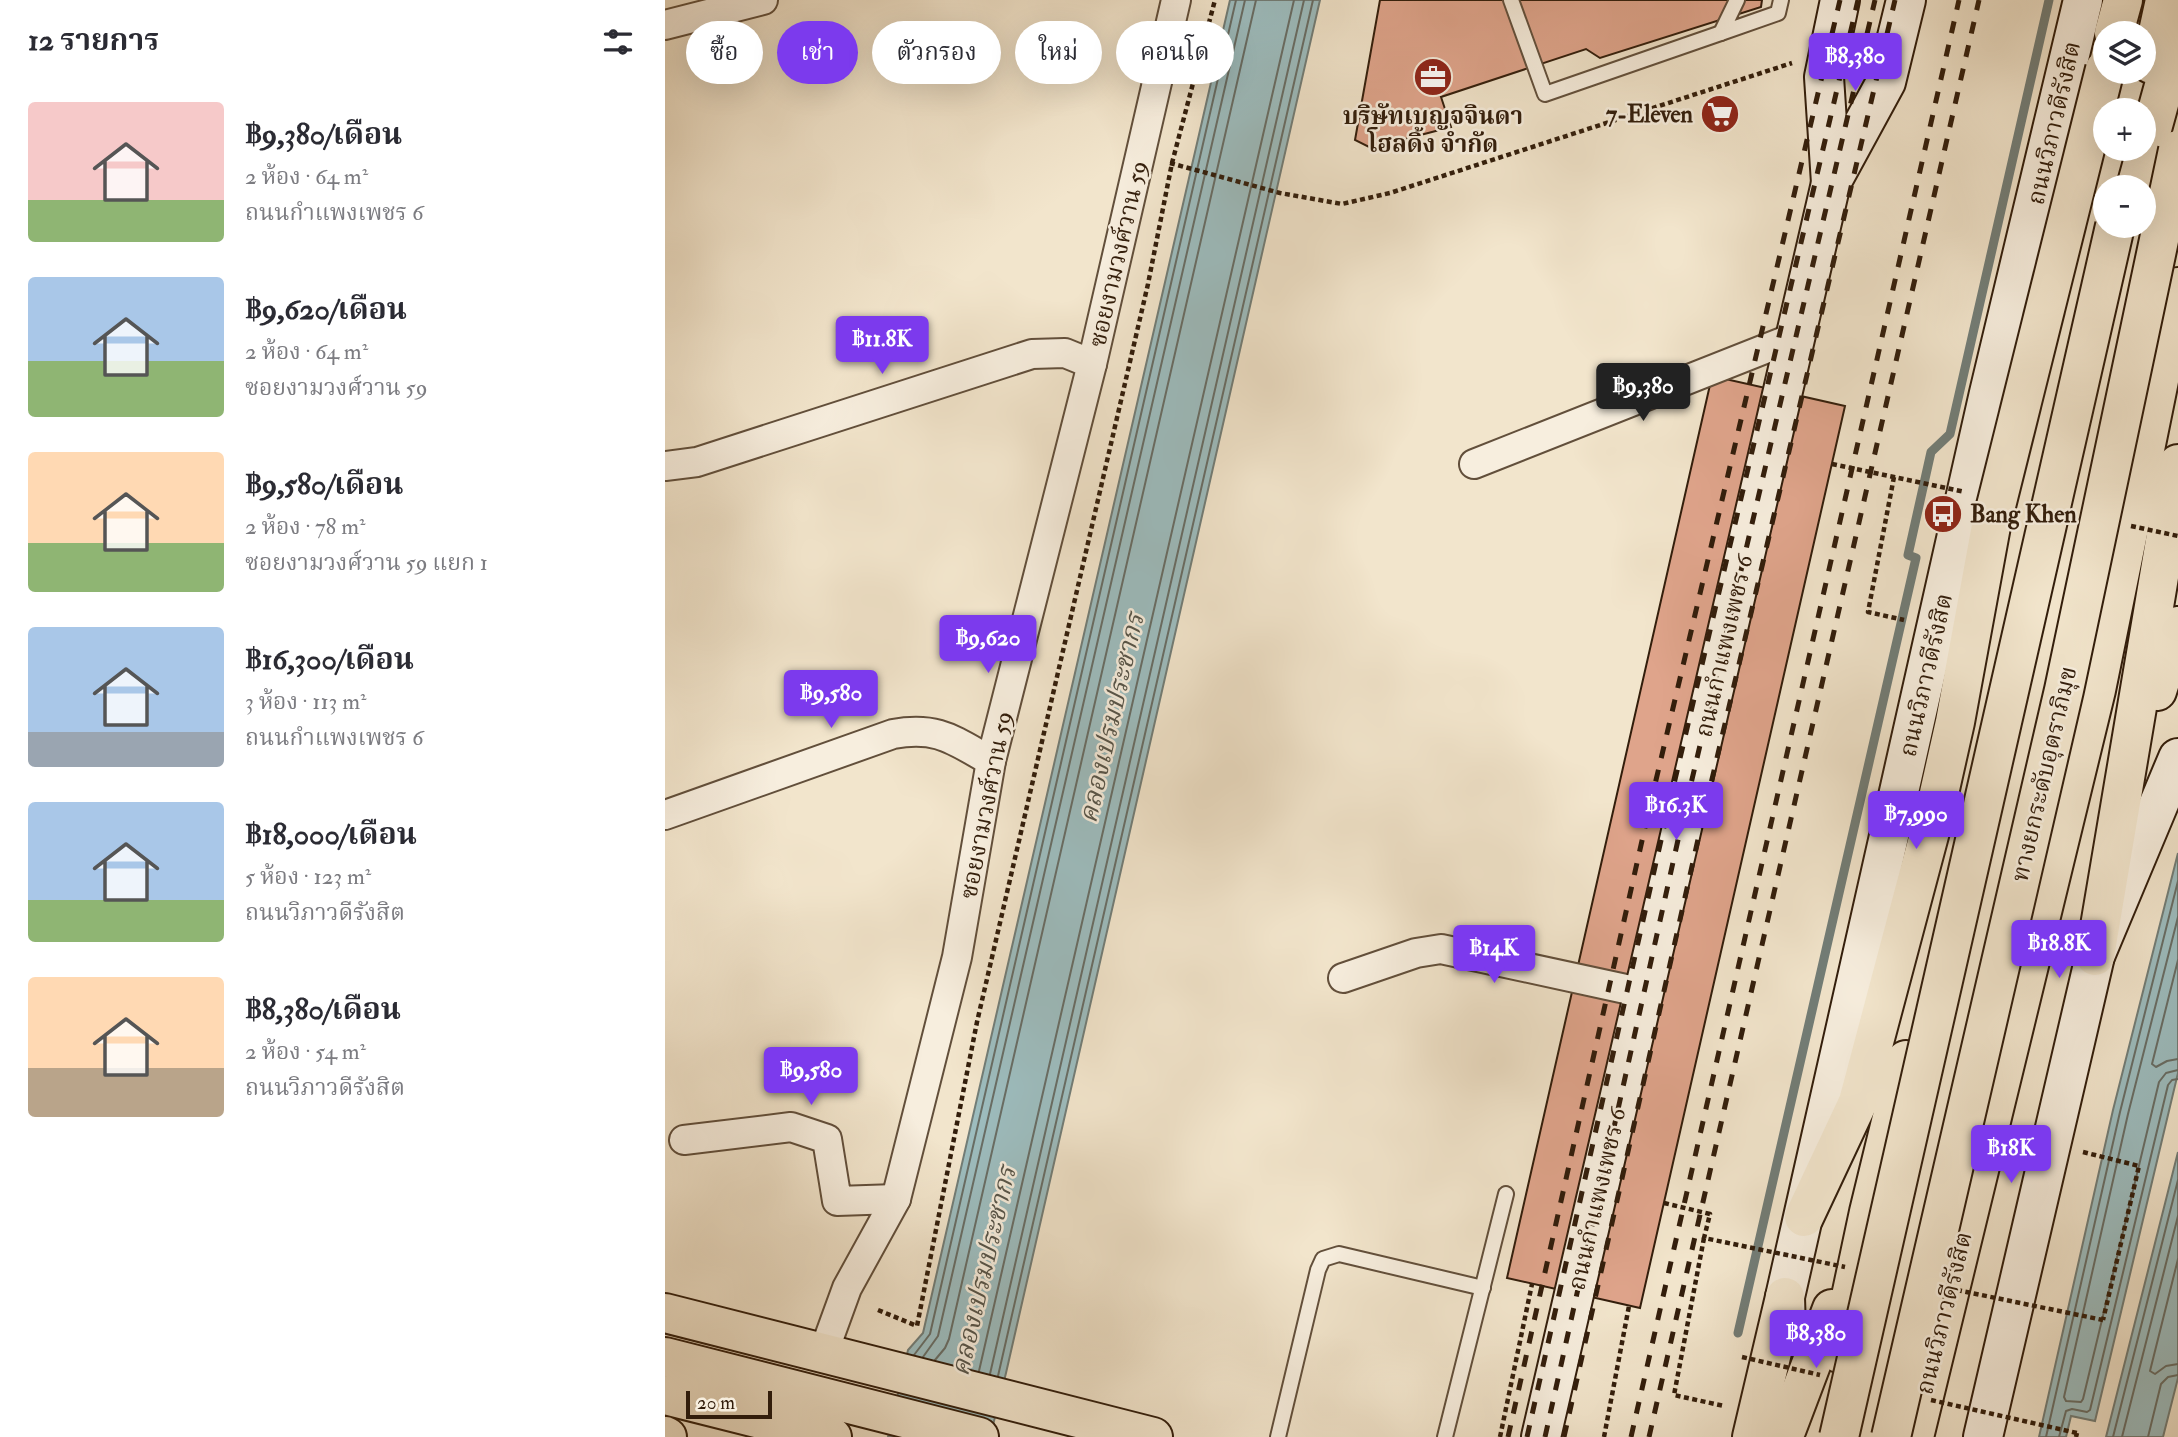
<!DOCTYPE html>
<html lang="th">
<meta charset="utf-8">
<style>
:root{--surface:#fff;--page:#f2f2f3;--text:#2b2b33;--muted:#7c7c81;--accent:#7c3aed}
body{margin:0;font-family:"IM FELL Double Pica","Noto Serif Thai",serif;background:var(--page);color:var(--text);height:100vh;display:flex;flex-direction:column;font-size:26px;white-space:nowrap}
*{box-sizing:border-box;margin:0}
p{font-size:23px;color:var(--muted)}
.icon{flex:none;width:38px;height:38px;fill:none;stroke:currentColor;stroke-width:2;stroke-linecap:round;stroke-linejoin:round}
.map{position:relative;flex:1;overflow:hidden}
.side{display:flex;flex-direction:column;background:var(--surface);width:665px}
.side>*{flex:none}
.banner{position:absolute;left:21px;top:21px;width:665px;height:63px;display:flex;gap:14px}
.controls{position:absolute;left:1428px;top:21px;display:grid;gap:14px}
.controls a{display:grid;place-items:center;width:63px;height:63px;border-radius:50%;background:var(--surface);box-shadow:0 7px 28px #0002;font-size:35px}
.scale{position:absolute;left:21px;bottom:18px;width:86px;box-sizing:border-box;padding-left:7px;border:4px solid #321d0b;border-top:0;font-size:19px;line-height:24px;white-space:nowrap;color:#321d0b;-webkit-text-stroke:5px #f7eede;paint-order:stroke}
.price{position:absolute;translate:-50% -60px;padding:0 16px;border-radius:7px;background:var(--accent);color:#fff;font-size:23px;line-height:46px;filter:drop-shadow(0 2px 4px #0008)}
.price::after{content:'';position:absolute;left:50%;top:42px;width:21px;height:16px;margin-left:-10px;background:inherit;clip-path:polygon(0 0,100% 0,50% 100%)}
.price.selected{background:#222;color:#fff}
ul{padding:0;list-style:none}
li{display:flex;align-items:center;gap:21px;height:175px;padding:0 28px}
li span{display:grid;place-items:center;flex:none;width:196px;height:140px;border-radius:7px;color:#555}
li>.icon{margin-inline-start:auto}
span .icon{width:84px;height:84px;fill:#fffc;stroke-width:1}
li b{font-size:30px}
h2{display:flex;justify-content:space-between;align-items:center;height:84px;padding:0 28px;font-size:30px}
.pill{padding:0 24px;border-radius:32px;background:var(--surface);box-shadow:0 7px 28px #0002;font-size:24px;line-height:63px}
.pill.selected{background:var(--accent);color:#fff}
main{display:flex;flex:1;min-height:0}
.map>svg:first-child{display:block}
</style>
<main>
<section class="side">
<h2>12 รายการ<svg class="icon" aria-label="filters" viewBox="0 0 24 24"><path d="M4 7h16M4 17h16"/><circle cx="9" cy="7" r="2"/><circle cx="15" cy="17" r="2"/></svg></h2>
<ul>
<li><span style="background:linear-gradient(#f6c9c9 70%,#8fb573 0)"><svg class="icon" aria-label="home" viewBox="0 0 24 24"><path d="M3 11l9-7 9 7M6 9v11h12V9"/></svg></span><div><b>฿9,380/เดือน</b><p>2 ห้อง · 64 m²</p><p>ถนนกำแพงเพชร 6</p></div></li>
<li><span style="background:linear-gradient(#a9c7e8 60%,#8fb573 0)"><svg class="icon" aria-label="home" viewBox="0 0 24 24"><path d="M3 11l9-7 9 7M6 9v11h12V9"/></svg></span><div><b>฿9,620/เดือน</b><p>2 ห้อง · 64 m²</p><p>ซอยงามวงศ์วาน 59</p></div></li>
<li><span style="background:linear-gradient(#ffd9b3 65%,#8fb573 0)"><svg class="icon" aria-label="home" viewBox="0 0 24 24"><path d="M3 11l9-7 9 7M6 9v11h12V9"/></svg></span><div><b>฿9,580/เดือน</b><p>2 ห้อง · 78 m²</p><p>ซอยงามวงศ์วาน 59 แยก 1</p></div></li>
<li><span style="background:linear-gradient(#a9c7e8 75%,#9aa5b1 0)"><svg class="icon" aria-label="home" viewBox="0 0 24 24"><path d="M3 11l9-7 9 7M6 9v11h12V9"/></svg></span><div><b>฿16,300/เดือน</b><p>3 ห้อง · 113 m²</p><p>ถนนกำแพงเพชร 6</p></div></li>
<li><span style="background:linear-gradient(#a9c7e8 70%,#8fb573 0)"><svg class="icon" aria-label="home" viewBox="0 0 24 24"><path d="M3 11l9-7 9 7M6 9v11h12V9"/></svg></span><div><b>฿18,000/เดือน</b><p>5 ห้อง · 123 m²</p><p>ถนนวิภาวดีรังสิต</p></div></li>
<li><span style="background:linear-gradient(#ffd9b3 65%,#b9a48a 0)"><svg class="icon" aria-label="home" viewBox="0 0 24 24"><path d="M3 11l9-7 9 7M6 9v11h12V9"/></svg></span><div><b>฿8,380/เดือน</b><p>2 ห้อง · 54 m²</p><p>ถนนวิภาวดีรังสิต</p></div></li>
</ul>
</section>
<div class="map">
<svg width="1513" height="1437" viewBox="0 0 1513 1437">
<rect width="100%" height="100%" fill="#f2e5cc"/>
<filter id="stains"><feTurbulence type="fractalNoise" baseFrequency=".00286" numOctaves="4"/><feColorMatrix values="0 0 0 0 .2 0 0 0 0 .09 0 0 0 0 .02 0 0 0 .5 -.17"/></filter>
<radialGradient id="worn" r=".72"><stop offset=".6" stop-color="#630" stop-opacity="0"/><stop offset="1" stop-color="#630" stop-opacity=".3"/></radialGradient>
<g fill="#9dbdbf" stroke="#727d77" stroke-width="2">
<path d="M565,0H655L341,1373L325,1437H223L243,1350L258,1333Z"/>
<path d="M1513,853V1073L1430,1421L1406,1416L1401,1437H1374L1448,1110Z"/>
<path d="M1513,1152V1378L1498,1437H1441Z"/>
</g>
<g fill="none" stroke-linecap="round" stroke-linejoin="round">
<g stroke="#686d65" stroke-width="2">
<path d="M1513,917L1463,1114L1399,1397L1401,1401L1416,1402L1418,1399L1494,1082L1501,1073L1513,1070"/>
<path d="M1513,960L1487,1064L1491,1067L1502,1061L1513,1059"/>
<path d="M1513,1259L1485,1371L1490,1374L1501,1366L1513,1364"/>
<path d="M249,1355L265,1334L571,0"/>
<path d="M258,1357L273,1336L580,0"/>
<path d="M270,1360L280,1348L284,1339L591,0"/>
<path d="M314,1371L629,0"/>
<path d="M325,1374L639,0"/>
<path d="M333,1376L648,0"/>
<path d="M1381,1437L1455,1112L1513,881"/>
<path d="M1394,1437L1401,1411L1407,1409L1422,1412L1425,1410L1503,1085L1507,1080L1513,1079"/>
<path d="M1448,1437L1513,1180"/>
<path d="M1457,1437L1513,1216"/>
<path d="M1483,1437L1496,1384L1503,1377L1513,1375"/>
</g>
<path stroke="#727d77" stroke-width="9" d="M1073,1333L1251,558L1243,555L1266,452L1285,434L1384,0"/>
</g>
<g fill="#dfa48b" stroke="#321d0b" stroke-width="2">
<path d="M715,0H1097L1096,7L935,58L921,49L776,97L786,127L706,148L690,140Z"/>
<path d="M1047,376L1180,406L975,1308L842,1278Z"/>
</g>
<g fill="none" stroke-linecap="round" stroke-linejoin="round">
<g stroke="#624f3b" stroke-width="18">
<g id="lane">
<path d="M846,0L880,94L1056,33"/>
<path d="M1072,0L1056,33L1113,13L1116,0"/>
<path d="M613,1437L653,1270L658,1259L674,1254L818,1288"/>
<path d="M780,1437L841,1194"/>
</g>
</g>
<g stroke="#624f3b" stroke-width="32">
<g id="street">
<path d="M0,25L98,0"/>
<path d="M809,464L1130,337"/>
<path d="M0,466L32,462L367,354L400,353L427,364"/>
<path d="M0,815L228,734C273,726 288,740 326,761"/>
<path d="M678,978L751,953L776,949L979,993"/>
<path d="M19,1140L126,1127L162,1139L172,1201L231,1199"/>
<path d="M158,1354L182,1288L231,1199L292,957L326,761L427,364L511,0"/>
</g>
</g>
<g stroke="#321d0b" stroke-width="42">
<g id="secondary">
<path d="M1166,183L1159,77L1175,0"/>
<path d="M1121,1330L1120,1297L1324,393L1418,0"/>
<path d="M876,1437L1166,183L1221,82L1241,0"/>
<path d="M1318,1437L1430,956L1513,758"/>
</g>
</g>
<g stroke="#321d0b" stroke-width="42">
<g id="primary">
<path d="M0,1313L488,1437"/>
<path d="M0,1357L314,1437"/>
<path d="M0,1395L167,1437"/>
<path d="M0,1436L2,1437"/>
<path d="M1087,1437L1120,1297"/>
</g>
</g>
<g stroke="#321d0b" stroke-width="42">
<g id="highway">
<path d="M1449,33L1458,0"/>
<path d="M1486,64L1500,0"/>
<path d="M1471,187L1513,35"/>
<path d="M1492,691L1513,626"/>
<path d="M1430,956L1513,464"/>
<path d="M1139,1217L1193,1102L1268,820L1290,722L1326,526"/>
<path d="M1174,1353L1204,1212L1241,1060"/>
<path d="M1122,1428L1167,1309"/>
<path d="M1249,1437L1431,690L1513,287"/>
</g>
</g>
<g stroke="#321d0b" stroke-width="4.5" stroke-dasharray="5 3.5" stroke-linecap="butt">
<path d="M505,163L615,193L677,204L725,193L1127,63"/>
<path d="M1229,477L1203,612L1239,620"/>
<path d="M1418,1152L1474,1166L1438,1320"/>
<path d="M1039,1238L1009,1395L1059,1406"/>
<path d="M213,1310L252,1326L312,1022L483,284L507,163L550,0"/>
<path d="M835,1437L867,1284"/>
<path d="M939,1437L964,1306"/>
<path d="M1411,1437L1412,1433"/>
</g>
<use href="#lane" stroke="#f7eede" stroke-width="14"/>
<use href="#street" stroke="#f7eede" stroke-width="28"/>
<use href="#secondary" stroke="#f7eede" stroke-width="38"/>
<use href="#primary" stroke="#f2e5cc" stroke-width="38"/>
<use href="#highway" stroke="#f2e5cc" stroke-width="38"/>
<g stroke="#321d0b" stroke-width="5" stroke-dasharray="12 12" stroke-linecap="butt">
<path d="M843,1437L983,814L1175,0"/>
<path d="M862,1437L1001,818L1193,0"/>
<path d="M880,1437L1017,822L1210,0"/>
<path d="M899,1437L1036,826L1230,0"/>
<path d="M966,1437L1294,0"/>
<path d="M984,1437L1314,0"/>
</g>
<g stroke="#321d0b" stroke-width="42" stroke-linecap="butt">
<g id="highway-bridge">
<path d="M1326,526L1440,69"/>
<path d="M1174,1437L1450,226"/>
<path d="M1226,1437L1399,690L1513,150"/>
</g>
</g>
<g stroke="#321d0b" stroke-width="4.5" stroke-dasharray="5 3.5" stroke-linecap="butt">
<path d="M1167,464L1300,492"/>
<path d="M1466,526L1513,536"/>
<path d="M999,1203L1045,1214L1039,1238L1180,1267"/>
<path d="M1292,1290L1438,1320"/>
<path d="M1077,1357L1155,1375"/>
<path d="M1266,1400L1412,1433"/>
</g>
<use href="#highway-bridge" stroke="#f2e5cc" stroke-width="38"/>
</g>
<defs>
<g id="office-disc" transform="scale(2.0125)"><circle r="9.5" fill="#8f2418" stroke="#f7eede"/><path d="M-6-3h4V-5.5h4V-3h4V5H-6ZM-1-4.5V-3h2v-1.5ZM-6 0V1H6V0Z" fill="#fff"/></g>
<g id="supermarket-disc" transform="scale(2.0125)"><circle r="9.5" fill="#8f2418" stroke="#f7eede"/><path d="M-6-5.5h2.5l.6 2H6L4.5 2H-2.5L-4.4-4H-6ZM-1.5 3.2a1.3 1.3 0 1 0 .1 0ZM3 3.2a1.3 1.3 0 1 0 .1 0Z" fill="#fff"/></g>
<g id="bus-disc" transform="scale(2.0125)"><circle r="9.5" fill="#8f2418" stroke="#f7eede"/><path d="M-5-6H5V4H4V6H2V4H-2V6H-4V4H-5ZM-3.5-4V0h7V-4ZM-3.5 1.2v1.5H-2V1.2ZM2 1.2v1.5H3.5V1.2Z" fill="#fff"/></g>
</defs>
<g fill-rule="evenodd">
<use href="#office-disc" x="768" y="77"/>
<use href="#supermarket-disc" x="1055" y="114"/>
<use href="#bus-disc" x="1278" y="514"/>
</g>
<g text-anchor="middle" stroke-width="5" stroke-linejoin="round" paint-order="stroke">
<g font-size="24" font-weight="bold" fill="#321d0b" stroke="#f7eede" text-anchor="end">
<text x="1028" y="122">7-Eleven</text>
<text x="768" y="124" text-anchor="middle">บริษัทเบญจจินดา<tspan x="768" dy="28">โฮลดิ้ง จำกัด</tspan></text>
<text x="1305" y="522" text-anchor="start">Bang Khen</text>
</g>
<g font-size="24" fill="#321d0b" stroke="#f7eede">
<text transform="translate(1389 123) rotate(-77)" y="8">ถนนวิภาวดีรังสิต</text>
<text transform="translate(453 254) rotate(-77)" y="8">ซอยงามวงศ์วาน 59</text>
<text transform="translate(1059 646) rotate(-77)" y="8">ถนนกำแพงเพชร 6</text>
<text transform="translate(1261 675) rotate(-77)" y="8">ถนนวิภาวดีรังสิต</text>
<text transform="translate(1379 774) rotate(-77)" y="8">ทางยกระดับอุตราภิมุข</text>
<text transform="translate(321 805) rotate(-79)" y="8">ซอยงามวงศ์วาน 59</text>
<text transform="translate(932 1199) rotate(-77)" y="8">ถนนกำแพงเพชร 6</text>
<text transform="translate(1279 1313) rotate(-76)" y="8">ถนนวิภาวดีรังสิต</text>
</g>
<g font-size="26" font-style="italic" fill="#57554a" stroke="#f7eede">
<text transform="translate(446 718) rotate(-77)" y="9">คลองเปรมประชากร</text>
<text transform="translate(318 1271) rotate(-77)" y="9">คลองเปรมประชากร</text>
</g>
</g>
<rect width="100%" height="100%" filter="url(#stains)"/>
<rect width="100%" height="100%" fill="url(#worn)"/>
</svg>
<div class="controls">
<a><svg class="icon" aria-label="layers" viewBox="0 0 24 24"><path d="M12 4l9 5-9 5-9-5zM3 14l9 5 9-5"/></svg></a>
<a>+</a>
<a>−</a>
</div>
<div class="scale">20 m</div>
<b class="price" style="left:1190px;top:93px">฿8,380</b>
<b class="price" style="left:217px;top:376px">฿11.8K</b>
<b class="price selected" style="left:978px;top:423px">฿9,380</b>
<b class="price" style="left:323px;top:675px">฿9,620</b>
<b class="price" style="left:166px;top:730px">฿9,580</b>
<b class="price" style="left:1011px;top:842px">฿16.3K</b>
<b class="price" style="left:1251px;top:851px">฿7,990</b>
<b class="price" style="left:1394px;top:980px">฿18.8K</b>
<b class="price" style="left:829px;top:985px">฿14K</b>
<b class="price" style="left:146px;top:1107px">฿9,580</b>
<b class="price" style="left:1346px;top:1185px">฿18K</b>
<b class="price" style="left:1151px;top:1370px">฿8,380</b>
<div class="banner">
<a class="pill">ซื้อ</a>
<a class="pill selected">เช่า</a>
<a class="pill">ตัวกรอง</a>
<a class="pill">ใหม่</a>
<a class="pill">คอนโด</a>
</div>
</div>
</main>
